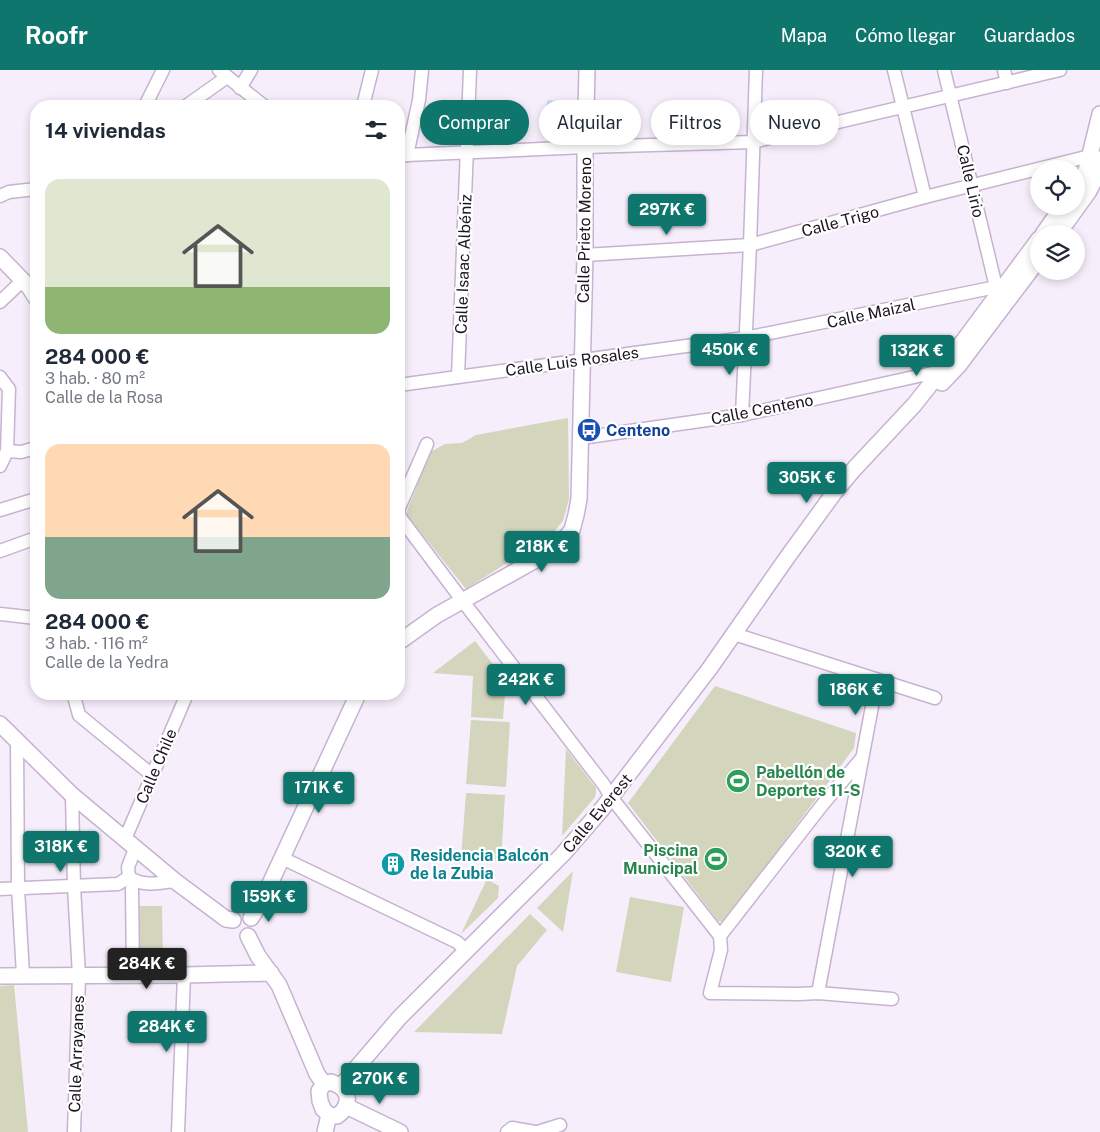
<!DOCTYPE html>
<html lang="es">
<meta charset="utf-8">
<style>
:root{--surface:#fff;--page:#f6f6f7;--text:#1f2937;--muted:#747a83;--accent:#0f766e}
body{margin:0;font-family:"Public Sans",sans-serif;background:var(--page);color:var(--text);height:100vh;display:flex;flex-direction:column;font-size:19px;white-space:nowrap}
*{box-sizing:border-box;margin:0}
p{font-size:16px;color:var(--muted)}
.icon{flex:none;width:28px;height:28px;fill:none;stroke:currentColor;stroke-width:2;stroke-linecap:round;stroke-linejoin:round}
.map{position:relative;flex:1;overflow:hidden}
.panel{position:absolute;left:30px;top:30px;width:375px;height:600px;display:flex;flex-direction:column;background:var(--surface);border-radius:20px;box-shadow:0 2px 8px #0003}
.panel>*{flex:none}
.top-card{position:absolute;left:420px;top:30px;width:475px;height:45px;display:flex;gap:10px}
.controls{position:absolute;left:1030px;top:90px;display:grid;gap:10px}
.controls a{display:grid;place-items:center;width:55px;height:55px;border-radius:50%;background:var(--surface);box-shadow:0 2px 8px #0003;font-size:25px}
.price{position:absolute;translate:-50% -42px;padding:0 11px;border-radius:5px;background:var(--accent);color:#fff;font-size:16px;line-height:32px;filter:drop-shadow(0 1px 2px #0008)}
.price::after{content:'';position:absolute;left:50%;top:30px;width:15px;height:11px;margin-left:-8px;background:inherit;clip-path:polygon(0 0,100% 0,50% 100%)}
.price.on{background:#222;color:#fff}
ul{padding:0;list-style:none}
li{display:grid;align-content:center;gap:10px;height:265px;padding:0 15px}
li span{display:grid;place-items:center;height:155px;border-radius:15px;color:#555}
li>.icon{margin-inline-start:auto}
span .icon{width:90px;height:90px;fill:#fffc;stroke-width:1}
li b{font-size:21px}
h2{display:flex;justify-content:space-between;align-items:center;height:60px;padding:0 15px;font-size:21px}
.pill{padding:0 18px;border-radius:22px;background:var(--surface);box-shadow:0 2px 8px #0003;font-size:18px;line-height:45px}
.pill.on{background:var(--accent);color:#fff}
header{display:flex;align-items:center;gap:30px;box-sizing:border-box;height:70px;padding:0 25px;background:var(--accent);color:#fff}
header strong{font-size:24px}
nav{display:flex;gap:28px;margin-inline-start:auto;font-size:18px}
.map>svg:first-child{display:block}
</style>
<header>
<strong>Roofr</strong>
<nav><a>Mapa</a><a>Cómo llegar</a><a>Guardados</a></nav>
</header>
<div class="map">
<svg width="1100" height="1062" viewBox="0 0 1100 1062">
<rect width="100%" height="100%" fill="#f7eefb"/>
<g fill="#d3d5bd">
<path d="M568,348L569,429L563,451L551,465L466,519L406,444L430,382L445,374L462,373L476,365Z"/>
<path d="M475,571L506,611L503,649L471,647L473,606L433,603Z"/>
<path d="M715,616L856,663L854,678L724,852L718,851L628,733Z"/>
<path d="M471,650L510,652L506,717L466,714Z"/>
<path d="M566,679L596,718V723L595,727L562,766Z"/>
<path d="M466,723L505,725L501,791L461,789Z"/>
<path d="M573,801L563,862L537,838Z"/>
<path d="M487,809L499,816L498,828L461,864Z"/>
<path d="M630,827L684,837L671,912L616,902Z"/>
<path d="M137,836H162L163,898H138Z"/>
<path d="M530,844L547,860L517,896L502,964L414,962Z"/>
<path d="M14,915L28,1062H0V916Z"/>
</g>
<path fill="#bcdaf6" d="M548,30L555,31L554,41L556,42V49L542,48Z"/>
<g fill="none" stroke-linecap="round" stroke-linejoin="round">
<g stroke="#c7b2d1" stroke-width="15">
<g id="minor">
<path d="M219,0L264,36"/>
<path d="M894,0L925,127"/>
<path d="M944,0L996,217L1000,221"/>
<path d="M1004,0L1007,13"/>
<path d="M240,18L251,0"/>
<path d="M145,36L163,0"/>
<path d="M186,36L227,7"/>
<path d="M363,36L372,0"/>
<path d="M407,85L419,30L422,0"/>
<path d="M399,87L407,85L585,77L753,72L1060,0"/>
<path d="M0,126L9,122L36,119"/>
<path d="M585,185L750,175L925,127L1090,86"/>
<path d="M0,232L22,211"/>
<path d="M0,307L9,319L7,381L0,396"/>
<path d="M458,307L470,0"/>
<path d="M399,315L745,268L996,217"/>
<path d="M742,345L750,175L756,0"/>
<path d="M581,368L742,345L941,301"/>
<path d="M7,381L21,382L36,378"/>
<path d="M399,438L427,374"/>
<path d="M0,440L36,429"/>
<path d="M399,446L462,530L604,715L611,727L720,866"/>
<path d="M0,481L36,468"/>
<path d="M0,544L36,548"/>
<path d="M734,564L935,628"/>
<path d="M78,624L75,630L79,645L152,705"/>
<path d="M17,671L18,818L23,905"/>
<path d="M862,688L823,734L720,866L721,880L710,923L799,924L818,923L892,929"/>
<path d="M72,725L74,817L79,906L74,1062"/>
<path d="M125,769L187,624"/>
<path d="M135,779L128,797L129,807C142,817 160,813 175,811"/>
<path d="M282,788L457,872L467,881"/>
<path d="M0,819L118,814L129,807"/>
<path d="M133,905L132,818L134,811"/>
<path d="M818,923L877,610"/>
<path d="M178,1062L184,905"/>
<path d="M507,1062L512,1058L535,1062"/>
<path d="M538,1062L560,1055"/>
</g>
</g>
<g stroke="#c7b2d1" stroke-width="18">
<g id="tertiary">
<path d="M1076,119L1086,101L1100,44"/>
<path d="M1043,164L1063,136"/>
<path d="M1058,164L1089,121L1095,109L1100,89"/>
<path d="M0,187L29,217L36,228"/>
<path d="M942,313L959,295L1039,189"/>
<path d="M399,572L437,545L557,478L572,460L576,445L579,429L585,185V77L587,0"/>
<path d="M0,654L72,725L175,811L226,849L233,850"/>
<path d="M251,848L262,831L358,624"/>
<path d="M248,866L258,886L279,915L317,1004L324,1014"/>
<path d="M0,906L184,905L271,903"/>
<path d="M331,1012C335,1014 339,1015 342,1018C352,1027 346,1040 337,1046L329,1045L323,1039L320,1031L319,1021L324,1014Z"/>
<path d="M341,1016L400,947L563,784L602,739L710,598L786,489L834,423L855,398L914,335L941,301L1039,169"/>
<path d="M346,1036L400,1062"/>
<path d="M325,1062L329,1045"/>
</g>
</g>
<use href="#minor" stroke="#fff" stroke-width="12"/>
<use href="#tertiary" stroke="#fff" stroke-width="15"/>
</g>
<defs>
<g id="bus-disc" transform="scale(1.25)"><circle r="9.5" fill="#1a4fb4" stroke="#fff"/><path d="M-5-6H5V4H4V6H2V4H-2V6H-4V4H-5ZM-3.5-4V0h7V-4ZM-3.5 1.2v1.5H-2V1.2ZM2 1.2v1.5H3.5V1.2Z" fill="#fff"/></g>
<g id="stadium-disc" transform="scale(1.25)"><circle r="9.5" fill="#2e9e5b" stroke="#fff"/><path d="M0-5a6.5 5 0 1 0 0 10a6.5 5 0 1 0 0-10ZM-3.5-1.8h7v3.6h-7Z" fill="#fff"/></g>
<g id="building-disc" transform="scale(1.25)"><circle r="9.5" fill="#0f9aa8" stroke="#fff"/><path d="M-4-6H4V6H1V3H-1V6H-4ZM-2.5-4.3h1.7v1.8h-1.7ZM.8-4.3h1.7v1.8H.8ZM-2.5-1h1.7V.8h-1.7ZM.8-1h1.7V.8H.8Z" fill="#fff"/></g>
</defs>
<g fill-rule="evenodd">
<use href="#bus-disc" x="589" y="360"/>
<use href="#stadium-disc" x="738" y="711"/>
<use href="#stadium-disc" x="716" y="789"/>
<use href="#building-disc" x="393" y="794"/>
</g>
<g text-anchor="middle" stroke-width="4.5" stroke-linejoin="round" paint-order="stroke">
<g font-size="16" fill="#1c141f" stroke="#fff">
<text transform="translate(971 111) rotate(77)" y="6">Calle Lirio</text>
<text transform="translate(840 151) rotate(-15)" y="6">Calle Trigo</text>
<text transform="translate(584 160) rotate(-89)" y="6">Calle Prieto Moreno</text>
<text transform="translate(463 194) rotate(-88)" y="6">Calle Isaac Albéniz</text>
<text transform="translate(871 243) rotate(-12)" y="6">Calle Maizal</text>
<text transform="translate(572 291) rotate(-8)" y="6">Calle Luis Rosales</text>
<text transform="translate(762 339) rotate(-11)" y="6">Calle Centeno</text>
<text transform="translate(156 696) rotate(-67)" y="6">Calle Chile</text>
<text transform="translate(597 743) rotate(-50)" y="6">Calle Everest</text>
<text transform="translate(76 984) rotate(-88)" y="6">Calle Arrayanes</text>
</g>
<g font-size="16" font-weight="bold" fill="#164399" stroke="#fff" text-anchor="start">
<text x="606" y="366">Centeno</text>
</g>
<g font-size="16" font-weight="bold" fill="#27864d" stroke="#fff" text-anchor="start">
<text x="756" y="708">Pabellón de<tspan x="756" dy="18">Deportes 11-S</tspan></text>
<text x="698" y="786" text-anchor="end">Piscina<tspan x="698" dy="18">Municipal</tspan></text>
</g>
<g font-size="16" font-weight="bold" fill="#0d838f" stroke="#fff" text-anchor="start">
<text x="410" y="791">Residencia Balcón<tspan x="410" dy="18">de la Zubia</tspan></text>
</g>
</g>
</svg>
<div class="controls">
<a><svg class="icon" aria-label="locate" viewBox="0 0 24 24"><circle cx="12" cy="12" r="6"/><path d="M12 2v4M12 18v4M2 12h4M18 12h4"/></svg></a>
<a><svg class="icon" aria-label="layers" viewBox="0 0 24 24"><path d="M12 4l9 5-9 5-9-5zM3 14l9 5 9-5"/></svg></a>
</div>
<b class="price" style="left:667px;top:166px">297K €</b>
<b class="price" style="left:730px;top:306px">450K €</b>
<b class="price" style="left:917px;top:307px">132K €</b>
<b class="price" style="left:807px;top:434px">305K €</b>
<b class="price" style="left:542px;top:503px">218K €</b>
<b class="price" style="left:526px;top:636px">242K €</b>
<b class="price" style="left:856px;top:646px">186K €</b>
<b class="price" style="left:319px;top:744px">171K €</b>
<b class="price" style="left:61px;top:803px">318K €</b>
<b class="price" style="left:853px;top:808px">320K €</b>
<b class="price" style="left:269px;top:853px">159K €</b>
<b class="price on" style="left:147px;top:920px">284K €</b>
<b class="price" style="left:167px;top:983px">284K €</b>
<b class="price" style="left:380px;top:1035px">270K €</b>
<div class="top-card">
<a class="pill on">Comprar</a>
<a class="pill">Alquilar</a>
<a class="pill">Filtros</a>
<a class="pill">Nuevo</a>
</div>
<section class="panel">
<h2>14 viviendas<svg class="icon" aria-label="filters" viewBox="0 0 24 24"><path d="M4 7h16M4 17h16"/><circle cx="9" cy="7" r="2"/><circle cx="15" cy="17" r="2"/></svg></h2>
<ul>
<li><span style="background:linear-gradient(#dfe7d0 70%,#8fb573 0)"><svg class="icon" aria-label="home" viewBox="0 0 24 24"><path d="M3 11l9-7 9 7M6 9v11h12V9"/></svg></span><div><b>284 000 €</b><p>3 hab. · 80 m²</p><p>Calle de la Rosa</p></div></li>
<li><span style="background:linear-gradient(#ffd9b3 60%,#7fa58c 0)"><svg class="icon" aria-label="home" viewBox="0 0 24 24"><path d="M3 11l9-7 9 7M6 9v11h12V9"/></svg></span><div><b>284 000 €</b><p>3 hab. · 116 m²</p><p>Calle de la Yedra</p></div></li>
</ul>
</section>
</div>
